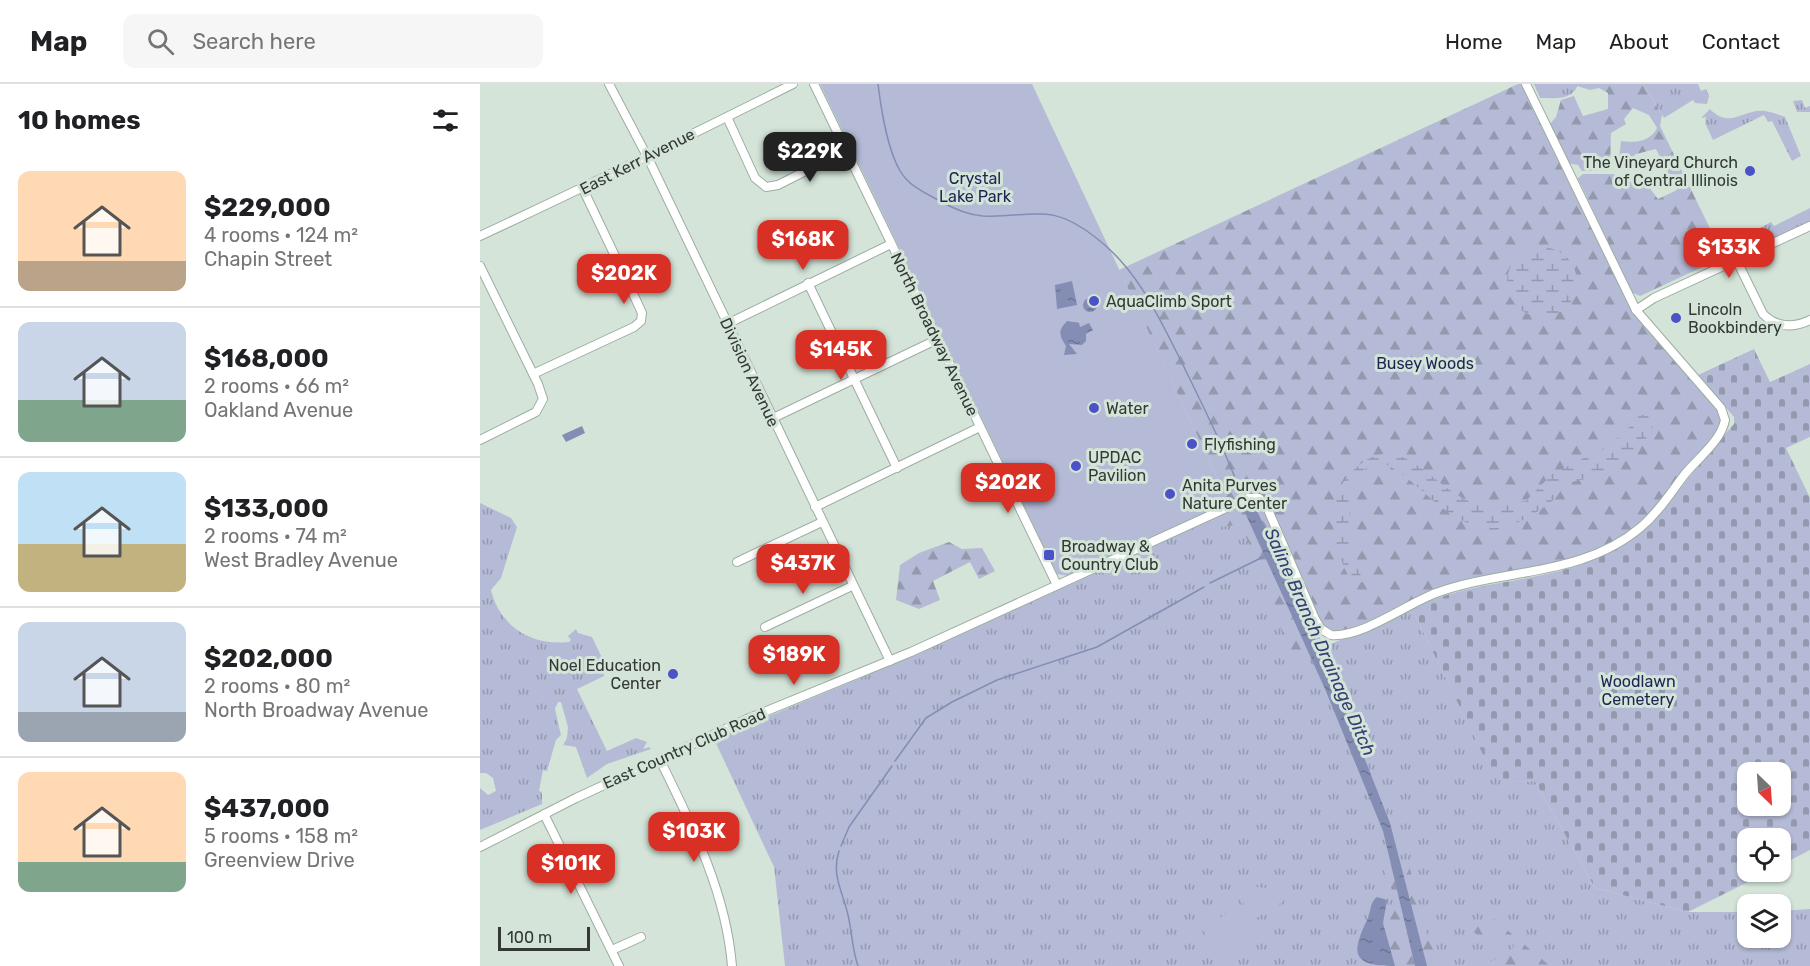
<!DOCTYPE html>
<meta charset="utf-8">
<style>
:root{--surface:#fff;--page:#f6f6f6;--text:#202124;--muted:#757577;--line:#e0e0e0;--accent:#d93025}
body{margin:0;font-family:Rubik,sans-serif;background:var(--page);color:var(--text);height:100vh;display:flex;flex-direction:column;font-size:22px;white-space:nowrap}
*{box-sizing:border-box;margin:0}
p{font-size:20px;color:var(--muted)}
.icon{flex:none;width:33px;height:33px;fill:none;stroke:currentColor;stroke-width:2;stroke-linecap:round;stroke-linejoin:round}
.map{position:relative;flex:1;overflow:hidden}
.side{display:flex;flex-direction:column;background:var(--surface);width:480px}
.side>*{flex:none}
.needle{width:39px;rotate:155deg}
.buttons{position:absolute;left:1257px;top:678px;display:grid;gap:12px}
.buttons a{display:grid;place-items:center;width:54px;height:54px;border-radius:12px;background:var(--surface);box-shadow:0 2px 4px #0004;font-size:30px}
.scale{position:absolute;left:18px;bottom:15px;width:92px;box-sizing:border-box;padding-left:6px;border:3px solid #333935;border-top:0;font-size:16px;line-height:21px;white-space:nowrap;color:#333935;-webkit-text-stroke:4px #d4e4d8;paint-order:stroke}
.price{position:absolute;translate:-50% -51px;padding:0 14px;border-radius:12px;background:var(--accent);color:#fff;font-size:20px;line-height:39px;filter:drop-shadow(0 2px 3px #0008)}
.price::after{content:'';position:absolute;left:50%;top:36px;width:18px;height:14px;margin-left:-9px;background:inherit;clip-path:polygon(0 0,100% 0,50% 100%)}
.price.on{background:#222;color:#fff}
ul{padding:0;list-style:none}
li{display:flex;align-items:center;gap:18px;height:150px;padding:0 18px}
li+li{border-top:2px solid var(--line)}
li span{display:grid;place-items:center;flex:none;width:168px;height:120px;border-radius:12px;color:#555}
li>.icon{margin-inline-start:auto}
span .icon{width:72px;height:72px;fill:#fffc;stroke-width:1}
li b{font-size:26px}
h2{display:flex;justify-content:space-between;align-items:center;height:72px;padding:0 18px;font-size:26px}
header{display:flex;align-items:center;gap:36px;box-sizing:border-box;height:84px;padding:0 30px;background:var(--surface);border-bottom:2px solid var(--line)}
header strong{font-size:28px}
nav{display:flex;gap:33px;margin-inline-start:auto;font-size:21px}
.search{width:420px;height:54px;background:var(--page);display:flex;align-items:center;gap:15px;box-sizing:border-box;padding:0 21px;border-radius:12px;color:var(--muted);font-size:22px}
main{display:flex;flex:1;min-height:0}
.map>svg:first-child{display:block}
</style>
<header>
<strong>Map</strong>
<div class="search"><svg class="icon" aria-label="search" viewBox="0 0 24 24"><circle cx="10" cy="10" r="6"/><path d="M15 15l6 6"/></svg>Search here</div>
<nav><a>Home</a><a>Map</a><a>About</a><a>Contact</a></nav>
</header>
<main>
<section class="side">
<h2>10 homes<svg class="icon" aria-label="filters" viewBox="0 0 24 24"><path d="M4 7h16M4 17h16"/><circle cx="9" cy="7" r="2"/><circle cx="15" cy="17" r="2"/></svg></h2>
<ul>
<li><span style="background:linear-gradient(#ffd9b3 75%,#b9a48a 0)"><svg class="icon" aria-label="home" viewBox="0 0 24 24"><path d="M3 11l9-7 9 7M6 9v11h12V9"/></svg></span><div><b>$229,000</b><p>4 rooms · 124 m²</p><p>Chapin Street</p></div></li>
<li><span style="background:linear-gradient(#c9d6e8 65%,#7fa58c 0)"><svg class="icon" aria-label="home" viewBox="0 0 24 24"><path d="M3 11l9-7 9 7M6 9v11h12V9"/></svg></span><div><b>$168,000</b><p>2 rooms · 66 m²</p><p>Oakland Avenue</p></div></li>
<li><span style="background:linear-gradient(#bfe0f5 60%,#c2b280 0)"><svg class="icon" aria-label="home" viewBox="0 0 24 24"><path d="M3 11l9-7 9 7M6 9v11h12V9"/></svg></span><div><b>$133,000</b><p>2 rooms · 74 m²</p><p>West Bradley Avenue</p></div></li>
<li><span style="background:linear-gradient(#c9d6e8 75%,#9aa5b1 0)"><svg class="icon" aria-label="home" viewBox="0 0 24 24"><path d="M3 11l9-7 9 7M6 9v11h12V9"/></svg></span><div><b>$202,000</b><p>2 rooms · 80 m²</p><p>North Broadway Avenue</p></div></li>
<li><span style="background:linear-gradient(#ffd9b3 75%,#7fa58c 0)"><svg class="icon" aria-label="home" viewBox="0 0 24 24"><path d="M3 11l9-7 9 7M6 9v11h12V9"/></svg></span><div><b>$437,000</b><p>5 rooms · 158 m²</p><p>Greenview Drive</p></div></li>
</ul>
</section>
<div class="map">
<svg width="1330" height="882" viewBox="0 0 1330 882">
<defs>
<pattern id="grass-tufts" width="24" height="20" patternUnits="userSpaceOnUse" patternTransform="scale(1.5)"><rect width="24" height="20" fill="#b5bbd6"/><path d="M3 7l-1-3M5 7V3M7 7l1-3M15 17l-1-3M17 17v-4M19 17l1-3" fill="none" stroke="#9499ae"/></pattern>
<pattern id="forest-firs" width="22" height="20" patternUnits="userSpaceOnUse" patternTransform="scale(1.5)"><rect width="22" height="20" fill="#b5bbd6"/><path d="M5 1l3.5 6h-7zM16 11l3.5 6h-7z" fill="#9499ae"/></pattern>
<pattern id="wetland-marsh" width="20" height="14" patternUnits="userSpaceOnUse" patternTransform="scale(1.5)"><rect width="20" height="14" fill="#b5bbd6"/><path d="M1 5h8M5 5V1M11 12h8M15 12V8" fill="none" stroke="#9499ae"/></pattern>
<pattern id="cemetery-stones" width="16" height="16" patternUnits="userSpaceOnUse" patternTransform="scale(1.5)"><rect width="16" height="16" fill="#b5bbd6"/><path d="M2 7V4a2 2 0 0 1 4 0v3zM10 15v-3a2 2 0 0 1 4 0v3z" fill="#9499ae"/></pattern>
<pattern id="water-ripples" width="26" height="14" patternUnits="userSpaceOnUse" patternTransform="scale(1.5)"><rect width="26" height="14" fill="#848db4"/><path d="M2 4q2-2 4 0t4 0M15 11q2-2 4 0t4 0" fill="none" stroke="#6d7493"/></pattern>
</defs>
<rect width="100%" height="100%" fill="#d4e4d8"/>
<g fill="url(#grass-tufts)">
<path d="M1054,0H1098C1093,17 1074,14 1060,14Z"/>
<path d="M1163,0H1218L1221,7L1226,5L1229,12L1227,20L1215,19L1213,16L1184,34Z"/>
<path d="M1322,16L1325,24L1330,22V28H1317L1313,17Z"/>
<path d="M1230,25C1250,46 1264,24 1285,27C1292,28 1299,31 1305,33L1321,72L1312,77L1292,37L1288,38L1284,31L1233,56L1225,39L1226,33L1221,34Z"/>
<path d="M1330,124V138L1254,174L1251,165L1282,149L1280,144L1291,138L1294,142Z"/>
<path d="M772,417L781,422L787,433L844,563L932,525L1014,692L1037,698L1055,697L1115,804L1208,828H1267L1268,854H1300L1301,827L1330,825V882H305L294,783L234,655L383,593Z"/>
<path d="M0,419L31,434L37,443L21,494L11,506C20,543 52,562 89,558L91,556L88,552L96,545L98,549L112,553L124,578V592L97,605L127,667L156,654L167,658L163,665L169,663L171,665L127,680L107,694L96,663L83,661L87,654L88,643L81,618H78L75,625L81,651L76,656L67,687L63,686L59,707L62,708V720L0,746V704L8,711L16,707L13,694L6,689H0Z"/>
</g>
<g fill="url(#forest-firs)">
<path d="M1038,0H1046L1156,226L1240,324L1244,340L1170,435L1118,470L977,502L874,547L846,549L779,414L750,421L639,186Z"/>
<path d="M1098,0H1163L1182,31L1180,42L1244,173L1160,212L1151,208L1098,94L1103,90H1133L1146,98H1165L1178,115L1197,106L1176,65L1156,70L1145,78L1139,75L1141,57C1155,59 1170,58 1177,44L1169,31L1153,24L1144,35L1146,40L1131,49L1130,86L1102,87L1098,81L1086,79L1069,41L1076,33L1081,16L1094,12L1103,32L1128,25V9L1119,4L1110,6L1097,2Z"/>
<path d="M772,417L781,422L844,564L826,572L807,564L788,504L763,446L756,441L738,443L735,433Z"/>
<path d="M469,458L482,465L502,464L515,487L499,495L490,478L453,497L460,516L439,525L416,516L420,481L439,469Z"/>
<path d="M929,781L946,848L960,882H947L921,782Z"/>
<path d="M912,783L935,882H915L905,850L904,832L914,827L912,806L903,785Z"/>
<path d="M1014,835L1070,882H1006L1010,877L1031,870L1034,861L1020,853L1002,855L994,848L999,841Z"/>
</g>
<g fill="url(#wetland-marsh)">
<circle cx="1062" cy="198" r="35"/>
<path d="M1176,327C1179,354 1137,384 1114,393C1106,396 1091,396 1084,402C1080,406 1078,413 1073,416C1058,429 1032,445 1012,444C963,443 939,391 896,376L872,396L869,416L871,471L884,498L873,499C858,478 849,442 855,416C858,402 868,391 878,382C926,342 954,412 1000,420C1013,423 1032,418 1046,417L1072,390L1122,365L1143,350L1159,332Z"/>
</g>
<path fill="url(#cemetery-stones)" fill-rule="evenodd" d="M1274,265L1290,298L1330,280V353L1306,364L1330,414V766L1301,781L1300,754H1268V788H1288L1208,828L1115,804L1055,697L1037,698L1014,693L932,525C982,499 1036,500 1090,484C1171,460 1200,398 1254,340V333L1218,291ZM1268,688H1300V722H1268Z"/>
<g fill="#b5bbd6">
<path d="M340,0H552L749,419L588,492L577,490Z"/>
<path d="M802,794L804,798L798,801L807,815L773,836L762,817L763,813L777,803L785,804Z"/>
<path d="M758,822L776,851L740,874L722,845Z"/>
</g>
<g fill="url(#water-ripples)">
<path d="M592,197L597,221L577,225L575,201Z"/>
<circle cx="610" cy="221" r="7"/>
<path d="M587,237L599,239L600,243L609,239L613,246L606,250V257L602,261L589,260L597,270L584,271L586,262C579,251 578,246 587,237Z"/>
<path d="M102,342L105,349L86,358L82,351Z"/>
<path d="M772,417L802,478L858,607L910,739L947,882H935L903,747L845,605L762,422Z"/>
<path d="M897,813L907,816L903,839L915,882C871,882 871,869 888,834C891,826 890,818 897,813Z"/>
</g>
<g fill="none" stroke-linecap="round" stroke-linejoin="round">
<g stroke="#848db4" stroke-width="1.5">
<path d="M398,0C401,25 409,77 426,95C435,105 449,111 460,117C474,125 487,131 503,132C553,134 569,117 615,153C659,186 680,236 704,283C725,326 746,368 762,412"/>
<path d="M730,499L785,472"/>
<path d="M415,677L446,634L472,618L517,596L617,563L724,503"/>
<path d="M361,762L369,743L412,682"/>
<path d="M359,767C351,791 363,808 368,831C372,848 372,865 378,882"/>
</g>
<g stroke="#9dada1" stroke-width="10">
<g id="minor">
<path d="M129,0L169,76L410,577"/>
<path d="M334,0L577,501"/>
<path d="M247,33L275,94L286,103L298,101L367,66"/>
<path d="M0,152C105,103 209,52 313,0"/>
<path d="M1257,177L1283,230C1297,244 1313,244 1330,236"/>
<path d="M0,182L58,300L63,315L56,328L0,356"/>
<path d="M328,199L417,384"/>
<path d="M1156,226L1174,214L1330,142"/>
<path d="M247,240L411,160"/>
<path d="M53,290L154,243L161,237L162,229L156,216L103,105"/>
<path d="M291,335L458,255"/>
<path d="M335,423L500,343"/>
<path d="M257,478L342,438"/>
<path d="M285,543L372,502"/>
<path d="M180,676C212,741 246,808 252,882"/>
<path d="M64,730L139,882"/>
<path d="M0,763L96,714L267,635L431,568L768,414H779L786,421L835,535L841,545L851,551C882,554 926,520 956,509C1025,484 1102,493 1161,443C1179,428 1191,408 1205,390C1218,374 1241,357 1245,336L1241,324L1156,226L1046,0"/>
<path d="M132,866L161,853"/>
</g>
</g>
<use href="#minor" stroke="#fff" stroke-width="8"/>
</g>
<g fill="#4b52c8" stroke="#d4e4d8" stroke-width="2">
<circle cx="1270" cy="87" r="6"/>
<circle cx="614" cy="217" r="6"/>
<circle cx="1196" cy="234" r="6"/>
<circle cx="614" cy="324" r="6"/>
<circle cx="712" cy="360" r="6"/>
<circle cx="596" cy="382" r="6"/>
<circle cx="690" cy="410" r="6"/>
<rect x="563" y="465" width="12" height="12" rx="3"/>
<circle cx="193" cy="590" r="6"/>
</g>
<g text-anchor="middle" stroke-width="6" stroke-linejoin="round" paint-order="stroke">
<g font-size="16" fill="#333935" stroke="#d4e4d8">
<text transform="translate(157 77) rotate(-27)" y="6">East Kerr Avenue</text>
<text transform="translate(455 250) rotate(64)" y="6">North Broadway Avenue</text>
<text transform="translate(270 288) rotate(65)" y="6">Division Avenue</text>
<text transform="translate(204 664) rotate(-24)" y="6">East Country Club Road</text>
</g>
<g font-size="16" fill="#333935" stroke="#d4e4d8" text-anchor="start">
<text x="1258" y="84" text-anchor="end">The Vineyard Church<tspan x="1258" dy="18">of Central Illinois</tspan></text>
<text x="626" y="223">AquaClimb Sport</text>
<text x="1208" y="231">Lincoln<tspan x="1208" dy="18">Bookbindery</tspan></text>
<text x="626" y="330">Water</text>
<text x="724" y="366">Flyfishing</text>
<text x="608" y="379">UPDAC<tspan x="608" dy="18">Pavilion</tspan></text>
<text x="702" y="407">Anita Purves<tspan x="702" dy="18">Nature Center</tspan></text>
<text x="581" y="468">Broadway &amp;<tspan x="581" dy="18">Country Club</tspan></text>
<text x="181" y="587" text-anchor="end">Noel Education<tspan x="181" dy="18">Center</tspan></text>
</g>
<g font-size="16" fill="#1e2355" stroke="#d4e4d8">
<text x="495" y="100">Crystal<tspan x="495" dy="18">Lake Park</tspan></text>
<text x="945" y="285">Busey Woods</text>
<text x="1158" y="603">Woodlawn<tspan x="1158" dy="18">Cemetery</tspan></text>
</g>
<g font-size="18" font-style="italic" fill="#363e73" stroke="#d4e4d8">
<text transform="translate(840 558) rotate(66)" y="6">Saline Branch Drainage Ditch</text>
</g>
</g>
</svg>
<div class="buttons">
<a><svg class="needle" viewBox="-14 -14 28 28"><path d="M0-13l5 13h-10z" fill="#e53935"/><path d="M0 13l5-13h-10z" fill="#757577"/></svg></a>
<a><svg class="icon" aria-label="locate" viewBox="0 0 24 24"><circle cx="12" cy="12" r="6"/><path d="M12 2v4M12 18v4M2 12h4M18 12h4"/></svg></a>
<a><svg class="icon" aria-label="layers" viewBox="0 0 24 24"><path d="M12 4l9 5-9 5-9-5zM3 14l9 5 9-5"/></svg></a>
</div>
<div class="scale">100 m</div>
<b class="price on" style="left:330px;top:99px">$229K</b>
<b class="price" style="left:323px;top:187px">$168K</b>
<b class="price" style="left:1249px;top:195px">$133K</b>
<b class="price" style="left:144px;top:221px">$202K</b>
<b class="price" style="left:361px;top:297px">$145K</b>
<b class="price" style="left:528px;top:430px">$202K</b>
<b class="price" style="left:323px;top:511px">$437K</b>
<b class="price" style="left:314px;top:602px">$189K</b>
<b class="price" style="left:214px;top:779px">$103K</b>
<b class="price" style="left:91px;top:811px">$101K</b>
</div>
</main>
